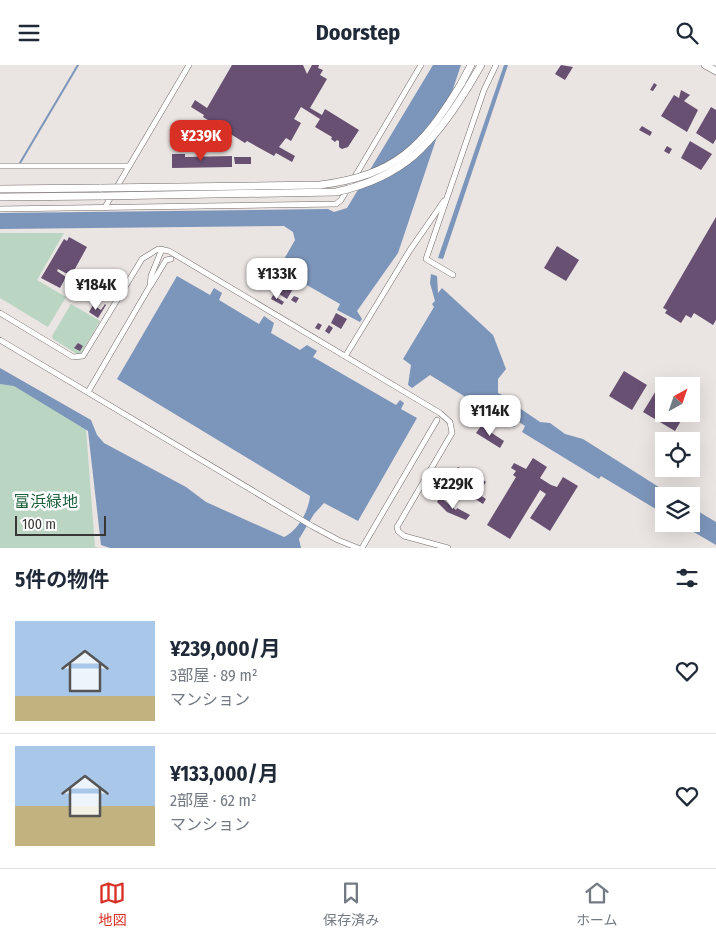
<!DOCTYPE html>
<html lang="ja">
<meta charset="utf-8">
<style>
:root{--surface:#fff;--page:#f6f6f7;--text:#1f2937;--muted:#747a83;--line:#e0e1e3;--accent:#d93025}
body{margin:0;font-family:"Fira Sans Condensed","Noto Sans JP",sans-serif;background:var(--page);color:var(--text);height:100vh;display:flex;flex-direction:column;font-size:19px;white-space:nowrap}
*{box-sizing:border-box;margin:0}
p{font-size:16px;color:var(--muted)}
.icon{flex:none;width:28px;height:28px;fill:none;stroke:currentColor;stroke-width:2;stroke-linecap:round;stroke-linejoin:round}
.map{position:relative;height:483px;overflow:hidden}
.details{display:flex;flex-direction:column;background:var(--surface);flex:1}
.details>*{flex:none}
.needle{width:32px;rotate:40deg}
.fabs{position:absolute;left:655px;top:312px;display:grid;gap:10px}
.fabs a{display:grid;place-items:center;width:45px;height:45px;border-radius:0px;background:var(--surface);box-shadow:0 5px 20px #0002;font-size:25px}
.scale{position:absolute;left:15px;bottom:12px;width:91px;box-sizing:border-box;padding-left:5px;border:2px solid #393736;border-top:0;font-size:14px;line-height:18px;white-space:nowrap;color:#393736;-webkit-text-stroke:4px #fff;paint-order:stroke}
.price{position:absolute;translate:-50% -42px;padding:0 11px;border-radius:10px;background:#fff;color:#222;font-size:16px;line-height:32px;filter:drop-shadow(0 1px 2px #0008)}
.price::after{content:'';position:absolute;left:50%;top:30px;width:15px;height:11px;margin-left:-8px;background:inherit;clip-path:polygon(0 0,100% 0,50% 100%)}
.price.on{background:var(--accent);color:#fff}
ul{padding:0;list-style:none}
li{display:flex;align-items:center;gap:15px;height:125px;padding:0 15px}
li+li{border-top:1px solid var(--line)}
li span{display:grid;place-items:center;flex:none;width:140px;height:100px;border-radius:0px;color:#555}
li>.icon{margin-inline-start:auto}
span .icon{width:60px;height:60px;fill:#fffc;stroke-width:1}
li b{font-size:21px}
h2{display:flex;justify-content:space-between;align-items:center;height:60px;padding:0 15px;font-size:21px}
header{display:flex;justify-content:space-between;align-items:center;height:65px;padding:0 15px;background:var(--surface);font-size:22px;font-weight:700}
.menu{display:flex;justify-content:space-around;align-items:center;height:70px;border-top:1px solid var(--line);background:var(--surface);font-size:14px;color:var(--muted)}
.menu a{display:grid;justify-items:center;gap:2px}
.menu .on{color:var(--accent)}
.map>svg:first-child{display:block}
</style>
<header><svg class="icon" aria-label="menu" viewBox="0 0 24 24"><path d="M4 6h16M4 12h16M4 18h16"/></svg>Doorstep<svg class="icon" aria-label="search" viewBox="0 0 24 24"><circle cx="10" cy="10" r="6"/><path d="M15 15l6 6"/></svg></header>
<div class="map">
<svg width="716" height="483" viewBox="0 0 716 483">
<rect width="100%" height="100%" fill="#eae4e2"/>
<g fill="#bad6c3">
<path d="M0,168H64L37,215L66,232L48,262L0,233Z"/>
<path d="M71,239L100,256L81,288L77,289L53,274L52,271Z"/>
<path d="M0,319L14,320L86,364L95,482L100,483H0Z"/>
</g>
<g fill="#7c95ba">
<path d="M433,0H461L398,188L357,246L362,254L360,257L337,245L340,239L298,215L297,217L279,203L295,175L293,167L284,161L0,164V148L328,144L334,147L347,143Z"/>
<path d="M504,0H508L443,194L438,193Z"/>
<path d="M431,209L437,211L438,228L442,223L493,270L506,304L498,314V328L514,335L518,342L540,357L550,358L565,369L583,374L673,431H664V449L601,411L599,414L522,367L525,361L519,357L514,362L430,310L412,323L408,320L411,300L403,294L434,242L432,239L435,236L430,218Z"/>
<path d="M177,211L210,230L214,223L222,228L219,235L259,259L264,251L274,258L271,268L300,285L307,280L317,286L313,292L396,340L400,335L404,338L401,344L417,353L358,456L324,438L314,449L299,474L301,483H110L101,480L88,366L14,321L0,319V303L91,355L97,370L104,378L186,422L206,437L284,472C298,466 309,445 310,431L117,314Z"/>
<path d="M691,442L716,457V480L680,459H691Z"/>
</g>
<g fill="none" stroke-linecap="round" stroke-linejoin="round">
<path stroke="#7c95ba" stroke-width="2" d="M20,98L78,0"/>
</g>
<g fill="#685073">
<path d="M232,0H303L307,9L312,0H319L318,3L323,5L320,10L327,14L310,43L322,50L325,44L359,65L348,82L342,84L339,82V76L337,75L335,77L331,74L332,72L315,62L320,54L301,42L294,54L301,58L291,76L286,73L279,82L295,91L292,97L276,88L274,91L247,76L245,78L203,52L204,50L191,42L195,35L207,43Z"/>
<path d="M561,0L573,2L565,15L555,9Z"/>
<path d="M654,18L657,20L653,26L650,25Z"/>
<path d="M681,25L690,30L684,36L698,45L687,67L661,51L674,30L679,33Z"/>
<path d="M711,42L716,45V74L713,79L696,68Z"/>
<path d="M642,61L652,67L650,71L639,65Z"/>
<path d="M201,74H224V84L201,85Z"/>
<path d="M690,76L712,89L701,105L681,93Z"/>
<path d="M667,81L672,84L669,89L664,86Z"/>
<path d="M172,89H185V92L232,91V102L172,103Z"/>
<path d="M234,92H251V99H235Z"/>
<path d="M716,152V255L713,260L694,248L691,253L686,250L681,258L665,248L667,245L663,243Z"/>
<path d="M69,172L87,182L71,211L58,204L57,206L66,212L60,223L41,213L64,174L67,176Z"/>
<path d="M557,181L579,195L566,216L544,203Z"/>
<path d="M285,211L297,217L287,234L268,222L274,212L282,217Z"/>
<path d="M273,230L284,237L282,240L271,234Z"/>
<path d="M294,231L299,233L296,238L291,235Z"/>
<path d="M105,239L106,240L98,253L89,247L93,240L101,245Z"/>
<path d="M336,248L347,254L341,264L331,258Z"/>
<path d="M318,258L322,260L319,265L315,263Z"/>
<path d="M329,260L333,263L329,269L325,266Z"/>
<path d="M78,278L83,281L80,286L74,283Z"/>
<path d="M624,306L647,320L632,345L609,331Z"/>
<path d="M657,324L664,328V349H685L675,366L643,347Z"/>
<path d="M481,361L504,376L500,383L476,368Z"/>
<path d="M533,393L547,402L540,413L551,420L557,422L563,412L578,421L550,466L530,453L546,429L540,425L510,474L487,460L516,412L513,410L516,406L511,403L514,398L526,404Z"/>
<path d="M458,402L463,405L456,416L451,413Z"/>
<path d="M467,405L477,411L479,408L482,410L480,413L486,417L480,426L461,413Z"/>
<path d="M451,414L461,420L458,424L448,418Z"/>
<path d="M462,420L473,427L470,431L459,425Z"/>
<path d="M475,427L486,434L483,439L472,432Z"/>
<path d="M440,432L456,445L457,443L470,450L466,455L447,447L437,437Z"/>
</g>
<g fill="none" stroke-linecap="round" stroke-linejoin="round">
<g stroke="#716b6a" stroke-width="6">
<g id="street">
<path d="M0,101H129"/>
<path d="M105,142L189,0"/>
<path d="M0,144L336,139L341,135L421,0"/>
<path d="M453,210L426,194L484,25L496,0"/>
<path d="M151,220L166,195L171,194"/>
<path d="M0,248L73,292L83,291L142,194L158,184L169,186L440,348L450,357L452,368L397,462L398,466L404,471L448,483"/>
<path d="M0,275L312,461L338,475L358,483"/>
<path d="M346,290L410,185L444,136"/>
<path d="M88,327L150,221L151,211L162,184"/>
<path d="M362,483L437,355"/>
</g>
</g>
<g stroke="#716b6a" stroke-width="8">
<g id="secondary">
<path d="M705,0L716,6"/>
<path d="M461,19L471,0"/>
<path d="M468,22L481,0"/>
<path d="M0,124L101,123"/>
<path d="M0,132L103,131"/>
</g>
</g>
<use href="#street" stroke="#fff" stroke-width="5"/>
<use href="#secondary" stroke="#fff" stroke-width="7"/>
<g stroke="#716b6a" stroke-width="8" stroke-linecap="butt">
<g id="secondary-bridge">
<path d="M101,123L320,120C396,110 422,83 461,19"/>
<path d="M103,131L336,127C404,112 433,79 468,22"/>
</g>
</g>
<use href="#secondary-bridge" stroke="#fff" stroke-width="7"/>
</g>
<g text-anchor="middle" stroke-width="5" stroke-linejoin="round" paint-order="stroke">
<g font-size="16" fill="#1b5f3a" stroke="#fff">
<text x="46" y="442">富浜緑地</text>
</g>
</g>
</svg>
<div class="fabs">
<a><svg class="needle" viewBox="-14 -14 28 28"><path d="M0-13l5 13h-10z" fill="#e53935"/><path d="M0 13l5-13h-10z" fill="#747a83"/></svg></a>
<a><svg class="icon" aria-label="locate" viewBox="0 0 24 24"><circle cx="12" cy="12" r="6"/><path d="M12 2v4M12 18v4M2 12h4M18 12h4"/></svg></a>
<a><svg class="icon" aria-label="layers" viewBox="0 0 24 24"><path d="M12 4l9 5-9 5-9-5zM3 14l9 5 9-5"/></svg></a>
</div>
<div class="scale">100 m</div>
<b class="price on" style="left:201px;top:97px">¥239K</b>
<b class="price" style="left:277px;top:235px">¥133K</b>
<b class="price" style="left:96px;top:246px">¥184K</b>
<b class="price" style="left:490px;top:372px">¥114K</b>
<b class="price" style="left:453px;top:445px">¥229K</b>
</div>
<section class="details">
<h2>5件の物件<svg class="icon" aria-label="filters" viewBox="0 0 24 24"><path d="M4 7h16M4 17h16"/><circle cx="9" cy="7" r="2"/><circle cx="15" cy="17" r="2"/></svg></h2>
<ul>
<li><span style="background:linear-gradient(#a9c7e8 75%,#c2b280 0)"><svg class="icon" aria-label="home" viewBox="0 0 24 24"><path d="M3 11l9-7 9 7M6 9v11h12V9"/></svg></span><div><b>¥239,000/月</b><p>3部屋 · 89 m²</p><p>マンション</p></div><svg class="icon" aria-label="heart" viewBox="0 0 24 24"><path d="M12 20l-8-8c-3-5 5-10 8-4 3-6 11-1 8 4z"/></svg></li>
<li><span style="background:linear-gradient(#a9c7e8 60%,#c2b280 0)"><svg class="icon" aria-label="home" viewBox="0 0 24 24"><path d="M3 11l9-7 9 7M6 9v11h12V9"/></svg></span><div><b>¥133,000/月</b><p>2部屋 · 62 m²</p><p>マンション</p></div><svg class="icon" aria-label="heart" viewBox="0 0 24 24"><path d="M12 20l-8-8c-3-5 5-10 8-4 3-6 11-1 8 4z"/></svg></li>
</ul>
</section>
<nav class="menu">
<a class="on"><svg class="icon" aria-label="map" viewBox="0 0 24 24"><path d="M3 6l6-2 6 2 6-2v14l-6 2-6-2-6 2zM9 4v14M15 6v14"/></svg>地図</a>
<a><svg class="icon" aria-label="saved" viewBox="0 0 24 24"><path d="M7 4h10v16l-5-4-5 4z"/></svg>保存済み</a>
<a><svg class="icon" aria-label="home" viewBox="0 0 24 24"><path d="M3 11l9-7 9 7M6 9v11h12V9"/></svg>ホーム</a>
</nav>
